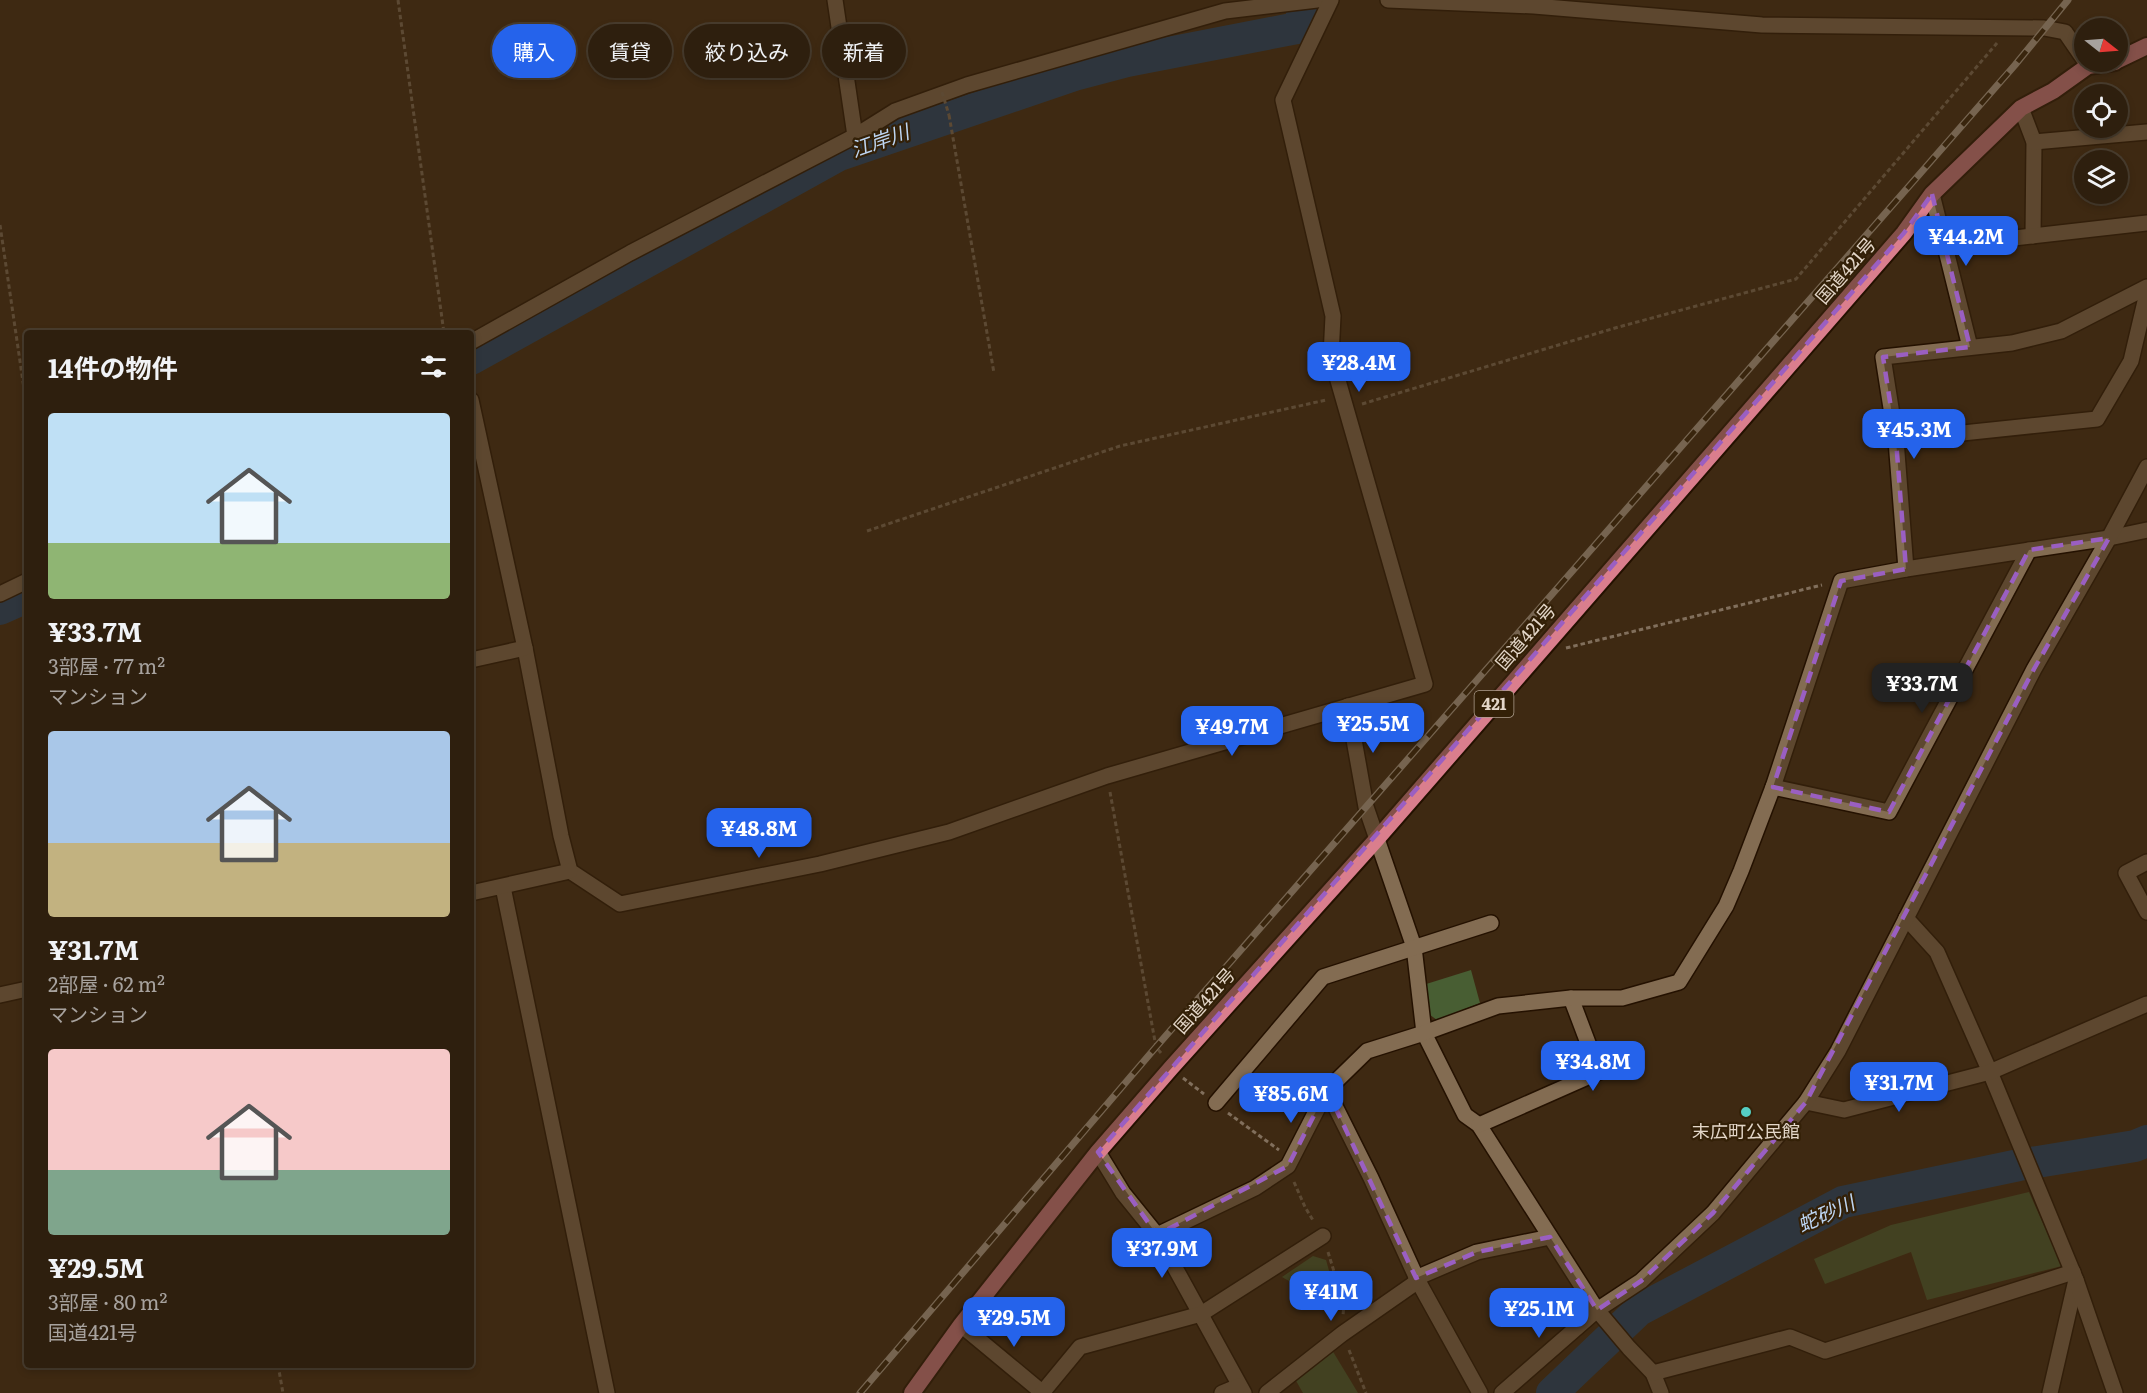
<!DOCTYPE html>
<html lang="ja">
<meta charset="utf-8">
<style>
:root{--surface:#2e1f0e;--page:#362717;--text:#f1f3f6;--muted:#a7a29e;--line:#493d2e;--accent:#2563eb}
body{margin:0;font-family:Literata,"Noto Sans JP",serif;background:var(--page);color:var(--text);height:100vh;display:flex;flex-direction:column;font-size:22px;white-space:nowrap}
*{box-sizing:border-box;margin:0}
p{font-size:20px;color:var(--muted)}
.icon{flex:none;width:33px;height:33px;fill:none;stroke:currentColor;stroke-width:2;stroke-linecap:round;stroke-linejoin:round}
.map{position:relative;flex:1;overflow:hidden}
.drawer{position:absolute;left:24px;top:330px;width:450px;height:1038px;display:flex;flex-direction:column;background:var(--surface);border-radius:6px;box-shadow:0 3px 9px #0003,0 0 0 2px var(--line)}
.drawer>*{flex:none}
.banner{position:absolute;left:492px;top:24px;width:570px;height:54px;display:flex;gap:12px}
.needle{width:39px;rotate:107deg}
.fabs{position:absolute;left:2074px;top:18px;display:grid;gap:12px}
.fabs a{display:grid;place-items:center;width:54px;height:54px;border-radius:50%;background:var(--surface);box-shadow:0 3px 9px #0003,0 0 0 2px var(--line);font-size:30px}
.price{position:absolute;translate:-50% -51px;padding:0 14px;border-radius:12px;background:var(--accent);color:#fff;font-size:20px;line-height:39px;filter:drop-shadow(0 2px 3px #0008)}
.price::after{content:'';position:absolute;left:50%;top:36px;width:18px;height:14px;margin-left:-9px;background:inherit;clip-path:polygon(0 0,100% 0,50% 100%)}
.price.active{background:#222;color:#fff}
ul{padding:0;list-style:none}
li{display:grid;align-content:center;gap:12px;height:318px;padding:0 24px}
li span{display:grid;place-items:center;height:186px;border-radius:6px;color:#555}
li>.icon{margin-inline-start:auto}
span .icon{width:108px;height:108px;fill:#fffc;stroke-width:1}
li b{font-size:26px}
h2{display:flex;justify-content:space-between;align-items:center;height:72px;padding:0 24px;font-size:26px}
.tag{padding:0 21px;border-radius:27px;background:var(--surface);box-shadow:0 3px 9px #0003,0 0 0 2px var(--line);font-size:21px;line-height:54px}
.tag.active{background:var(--accent);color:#fff}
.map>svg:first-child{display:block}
</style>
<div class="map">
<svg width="2147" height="1393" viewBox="0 0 2147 1393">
<rect width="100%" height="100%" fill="#3e2912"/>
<g fill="#485e33">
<path d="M1471,970L1480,1003L1437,1020L1426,1012L1423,985Z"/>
<path d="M2029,1192L2062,1266L1927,1300L1911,1252L1825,1284L1814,1259L1891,1225Z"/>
<path d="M1313,1256L1326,1260L1332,1281L1301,1288L1282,1277Z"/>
<path d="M1332,1350L1358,1393H1303L1295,1379Z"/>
</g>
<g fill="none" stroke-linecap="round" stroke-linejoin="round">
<g stroke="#1c4471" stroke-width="32">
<path d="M471,359L839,155L1074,75L1127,61L1297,28L1309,0"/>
<path d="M0,609L27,597"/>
<path d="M1552,1393L1639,1310L1843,1202L2019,1165L2135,1146L2147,1141"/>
</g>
<g stroke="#241100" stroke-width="18">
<g id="minor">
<path d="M1388,0L1534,6L1762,25L2044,28L2065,32L2085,61"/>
<path d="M2021,108L2034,142L2033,236"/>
<path d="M2034,142L2147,132"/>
<path d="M1932,194L1970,347"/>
<path d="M1944,246L2147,223"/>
<path d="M471,342L630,253L855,136L895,111L967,85L1225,11L1317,0"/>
<path d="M471,400L525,648L561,836L570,871L620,904L820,864L949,832L1107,776L1425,684L1331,356L1333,316L1283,100L1331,0"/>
<path d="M1896,440L2097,419L2131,361L2147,293"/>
<path d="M1906,569L1896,440L1883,357L2012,343L2061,331L2147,287"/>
<path d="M0,594L27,581"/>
<path d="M471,660L525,648"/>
<path d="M1348,706L1366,807L1414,947L1424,1033L1465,1115L1479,1125L1597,1310L1629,1348L1653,1373L1661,1393"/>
<path d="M1773,787L1889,812L2029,550"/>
<path d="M2147,862L2126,873L2147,912"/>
<path d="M503,887L607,1393"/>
<path d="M471,893L570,871"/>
<path d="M1906,918L1937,952L1990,1072L2076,1280L2050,1393"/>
<path d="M0,995L27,989"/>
<path d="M1327,1090L1371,1178L1418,1281L1480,1393"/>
<path d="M1806,1102L1844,1110L1990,1072L2147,1004"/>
<path d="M1216,1103L1323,977L1491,923"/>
<path d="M1479,1125L1599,1072L1571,998"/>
<path d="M1098,1152L1123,1193L1157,1235L1244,1393"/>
<path d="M1157,1235L1255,1188L1288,1166L1327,1090L1367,1051L1424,1033L1498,1006L1571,998H1622L1679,982L1726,906L1741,871L1773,787L1841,581L1906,569L2109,538L2147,530"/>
<path d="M1416,1278L1477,1252L1550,1237"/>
<path d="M2076,1280L2115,1393"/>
<path d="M961,1325L1043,1393"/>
<path d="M1653,1373L1790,1337L1825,1351L2073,1272"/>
<path d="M1042,1393L1080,1347L1201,1314L1323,1236"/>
<path d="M1222,1393L1239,1386"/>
<path d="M1267,1393L1342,1334L1418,1281"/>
</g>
</g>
<g stroke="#241100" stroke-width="18">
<g id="tertiary">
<path d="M835,0L855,136"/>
<path d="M1502,1393L1597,1310L1641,1281L1713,1213L1806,1102L1838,1051L2034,669L2109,538L2147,467"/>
</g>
</g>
<g stroke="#241100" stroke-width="20">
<g id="trunk">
<path d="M2118,60L2147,46"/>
<path d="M912,1393L961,1325L1098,1152L1171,1068L1376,840L1838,309L1904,233L1932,194L2021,108L2053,91L2088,66L2115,62"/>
</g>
</g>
<g stroke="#816f5c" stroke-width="3" stroke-dasharray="4.5 3" stroke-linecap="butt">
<path d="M398,0L444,333"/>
<path d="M949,115L994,373"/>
<path d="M0,225L27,409"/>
<path d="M1362,404L1615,328L1796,279L1997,43"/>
<path d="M867,531L1120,446L1326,400"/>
<path d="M1566,648L1822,585"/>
<path d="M1110,792L1156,1047L1161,1053"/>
<path d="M1183,1078L1204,1094"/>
<path d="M1228,1113L1279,1150"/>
<path d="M1294,1182L1305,1207L1314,1222"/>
<path d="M1328,1252L1344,1304L1343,1315"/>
<path d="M1349,1350L1366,1393"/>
<path d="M278,1365L283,1393"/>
</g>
<use href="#minor" stroke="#836c52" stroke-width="15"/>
<use href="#tertiary" stroke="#836c52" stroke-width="15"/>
<use href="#trunk" stroke="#da7e8d" stroke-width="16"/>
<g stroke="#bbac9c" stroke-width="7">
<path id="rail" d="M860,1393L1156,1047L2015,65L2068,0"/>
</g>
<use href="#rail" stroke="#332007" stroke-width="4.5" stroke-dasharray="14" stroke-linecap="butt"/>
<path stroke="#816f5c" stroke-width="3" stroke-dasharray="4.5 3" stroke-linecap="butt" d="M942,92L949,115"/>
</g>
<path d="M0 0H2147V1393H0ZM1932,194L1970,347L1883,357L1896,440L1906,569L1841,581L1773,787L1889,812L2029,550L2109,538L2034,669L1806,1102L1713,1213L1641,1281L1597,1310L1550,1237L1477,1252L1416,1278L1327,1090L1288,1166L1157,1235L1098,1152L1904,233Z" fill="#3e2912" fill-opacity=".55" fill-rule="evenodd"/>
<path fill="none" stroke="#9a5fc2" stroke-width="4.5" stroke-dasharray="12 8" stroke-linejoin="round" d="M1932,194L1970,347L1883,357L1896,440L1906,569L1841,581L1773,787L1889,812L2029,550L2109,538L2034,669L1806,1102L1713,1213L1641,1281L1597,1310L1550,1237L1477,1252L1416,1278L1327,1090L1288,1166L1157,1235L1098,1152L1904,233Z"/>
<circle fill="#55cec4" stroke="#332007" stroke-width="2" cx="1746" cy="1112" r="6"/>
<g text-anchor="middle" stroke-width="4.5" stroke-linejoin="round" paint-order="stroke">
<rect fill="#332007" stroke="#ae9f8e" stroke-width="1.5" x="1474.5" y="691" width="39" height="26" rx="4.5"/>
<g font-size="16" font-weight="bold" fill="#e3d6c8">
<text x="1494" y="710">421</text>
</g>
<g font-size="18" fill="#e3d6c8" stroke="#332007">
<text transform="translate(1846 271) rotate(-49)" y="6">国道421号</text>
<text transform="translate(1526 637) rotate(-49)" y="6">国道421号</text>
<text transform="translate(1205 1001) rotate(-48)" y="6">国道421号</text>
</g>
<g font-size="18" fill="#e3d6c8" stroke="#332007">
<text x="1746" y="1138">末広町公民館</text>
</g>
<g font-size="20" font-style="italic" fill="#bdd5f2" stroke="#332007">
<text transform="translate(880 141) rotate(-19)" y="7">江岸川</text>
<text transform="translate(1826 1214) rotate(-24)" y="7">蛇砂川</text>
</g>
</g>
</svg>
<div class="fabs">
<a><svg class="needle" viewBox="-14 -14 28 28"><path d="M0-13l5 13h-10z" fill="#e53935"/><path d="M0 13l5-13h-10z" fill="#a7a29e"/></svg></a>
<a><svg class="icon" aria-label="locate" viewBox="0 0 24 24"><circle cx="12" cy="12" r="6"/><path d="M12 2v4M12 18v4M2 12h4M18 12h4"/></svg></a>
<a><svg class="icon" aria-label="layers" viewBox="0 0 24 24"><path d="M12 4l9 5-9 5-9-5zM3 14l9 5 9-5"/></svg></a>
</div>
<b class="price" style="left:1966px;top:267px">¥44.2M</b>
<b class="price" style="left:1359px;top:393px">¥28.4M</b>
<b class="price" style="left:1914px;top:460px">¥45.3M</b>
<b class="price active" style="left:1922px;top:714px">¥33.7M</b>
<b class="price" style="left:1373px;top:754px">¥25.5M</b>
<b class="price" style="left:1232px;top:757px">¥49.7M</b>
<b class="price" style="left:759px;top:859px">¥48.8M</b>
<b class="price" style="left:1593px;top:1092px">¥34.8M</b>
<b class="price" style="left:1899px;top:1113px">¥31.7M</b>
<b class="price" style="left:1291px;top:1124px">¥85.6M</b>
<b class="price" style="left:1162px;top:1279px">¥37.9M</b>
<b class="price" style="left:1331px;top:1322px">¥41M</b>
<b class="price" style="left:1539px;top:1339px">¥25.1M</b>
<b class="price" style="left:1014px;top:1348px">¥29.5M</b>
<div class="banner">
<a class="tag active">購入</a>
<a class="tag">賃貸</a>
<a class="tag">絞り込み</a>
<a class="tag">新着</a>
</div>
<section class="drawer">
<h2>14件の物件<svg class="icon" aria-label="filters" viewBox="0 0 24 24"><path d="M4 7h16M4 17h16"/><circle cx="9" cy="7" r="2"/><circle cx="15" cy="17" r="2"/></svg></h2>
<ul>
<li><span style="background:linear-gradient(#bfe0f5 70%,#8fb573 0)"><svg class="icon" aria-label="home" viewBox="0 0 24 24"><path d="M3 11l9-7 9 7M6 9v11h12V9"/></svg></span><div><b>¥33.7M</b><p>3部屋 · 77 m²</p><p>マンション</p></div></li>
<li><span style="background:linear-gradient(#a9c7e8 60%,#c2b280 0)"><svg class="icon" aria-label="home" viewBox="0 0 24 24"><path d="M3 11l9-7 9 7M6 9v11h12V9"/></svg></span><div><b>¥31.7M</b><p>2部屋 · 62 m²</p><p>マンション</p></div></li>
<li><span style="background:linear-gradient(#f6c9c9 65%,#7fa58c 0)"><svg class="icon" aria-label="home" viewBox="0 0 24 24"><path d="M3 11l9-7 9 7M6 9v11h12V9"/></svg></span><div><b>¥29.5M</b><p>3部屋 · 80 m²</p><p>国道421号</p></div></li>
</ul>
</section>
</div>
